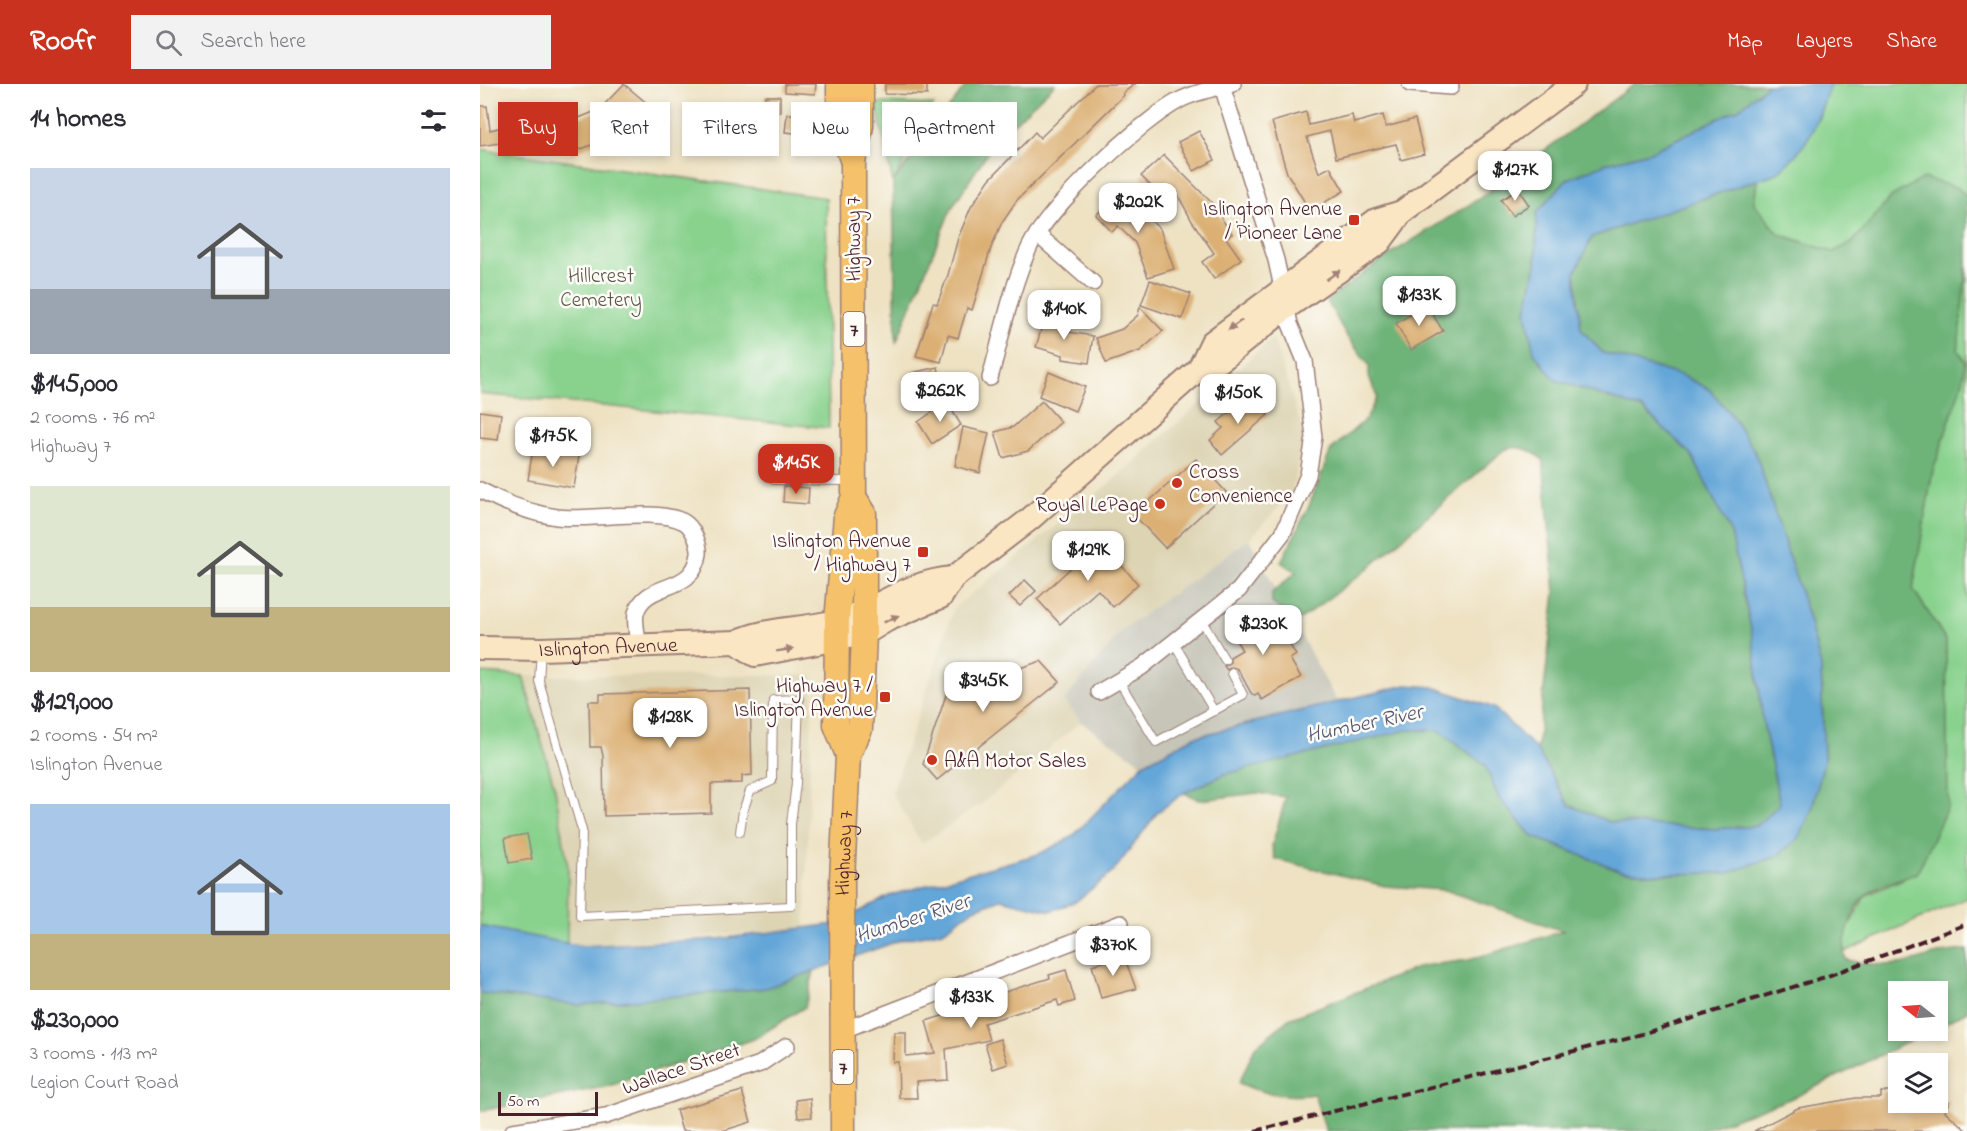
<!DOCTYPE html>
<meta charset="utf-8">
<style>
:root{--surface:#fff;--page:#f2f2f3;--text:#2b2b33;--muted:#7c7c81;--accent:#c8321e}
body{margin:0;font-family:"Indie Flower",sans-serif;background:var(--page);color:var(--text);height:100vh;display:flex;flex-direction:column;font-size:22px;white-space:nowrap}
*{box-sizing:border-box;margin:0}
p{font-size:20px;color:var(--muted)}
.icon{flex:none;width:33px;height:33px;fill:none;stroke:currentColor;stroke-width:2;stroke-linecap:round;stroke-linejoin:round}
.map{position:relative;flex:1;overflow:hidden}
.drawer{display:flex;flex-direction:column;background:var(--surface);width:480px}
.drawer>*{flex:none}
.banner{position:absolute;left:18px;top:18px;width:570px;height:54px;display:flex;gap:12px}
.needle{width:39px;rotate:287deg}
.tools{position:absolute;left:1408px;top:897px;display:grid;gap:12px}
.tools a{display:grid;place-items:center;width:60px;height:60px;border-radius:0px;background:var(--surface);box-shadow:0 3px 9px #0003;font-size:30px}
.scale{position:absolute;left:18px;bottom:15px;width:100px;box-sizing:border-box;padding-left:6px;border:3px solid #4a1f2b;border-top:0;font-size:16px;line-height:21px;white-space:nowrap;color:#4a1f2b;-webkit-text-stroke:4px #fdfcf7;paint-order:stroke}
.price{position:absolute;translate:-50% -51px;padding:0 14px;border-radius:12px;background:#fff;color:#222;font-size:20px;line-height:39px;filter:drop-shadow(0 2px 3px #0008)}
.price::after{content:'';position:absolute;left:50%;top:36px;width:18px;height:14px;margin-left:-9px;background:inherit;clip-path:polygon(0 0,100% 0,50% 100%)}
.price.current{background:var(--accent);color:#fff}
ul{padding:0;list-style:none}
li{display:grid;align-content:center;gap:12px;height:318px;padding:0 30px}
li span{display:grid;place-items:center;height:186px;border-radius:0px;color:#555}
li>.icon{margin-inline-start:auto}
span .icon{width:108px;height:108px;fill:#fffc;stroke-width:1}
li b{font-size:26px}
h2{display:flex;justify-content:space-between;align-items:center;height:72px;padding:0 30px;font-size:26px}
.tag{padding:0 21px;border-radius:0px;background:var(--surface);box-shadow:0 3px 9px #0003;font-size:21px;line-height:54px}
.tag.current{background:var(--accent);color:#fff}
header{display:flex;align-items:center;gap:36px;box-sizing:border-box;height:84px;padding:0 30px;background:var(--accent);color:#fff}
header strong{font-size:28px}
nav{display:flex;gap:33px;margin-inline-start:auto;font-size:21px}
.search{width:420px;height:54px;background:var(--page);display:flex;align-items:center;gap:15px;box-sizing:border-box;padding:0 21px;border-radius:0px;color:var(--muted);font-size:22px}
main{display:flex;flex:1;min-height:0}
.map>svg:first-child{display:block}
</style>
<header>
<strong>Roofr</strong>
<div class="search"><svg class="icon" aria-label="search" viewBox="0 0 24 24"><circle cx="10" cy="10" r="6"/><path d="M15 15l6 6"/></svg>Search here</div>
<nav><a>Map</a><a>Layers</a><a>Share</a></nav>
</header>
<main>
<section class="drawer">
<h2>14 homes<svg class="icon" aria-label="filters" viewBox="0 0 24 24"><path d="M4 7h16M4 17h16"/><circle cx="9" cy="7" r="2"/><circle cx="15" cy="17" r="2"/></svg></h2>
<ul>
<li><span style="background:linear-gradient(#c9d6e8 65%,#9aa5b1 0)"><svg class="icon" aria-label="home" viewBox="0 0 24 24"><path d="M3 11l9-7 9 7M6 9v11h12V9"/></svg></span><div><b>$145,000</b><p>2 rooms · 76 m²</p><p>Highway 7</p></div></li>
<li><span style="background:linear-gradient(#dfe7d0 65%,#c2b280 0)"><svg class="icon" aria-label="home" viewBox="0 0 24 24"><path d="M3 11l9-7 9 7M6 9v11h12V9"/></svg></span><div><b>$129,000</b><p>2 rooms · 54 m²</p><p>Islington Avenue</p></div></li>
<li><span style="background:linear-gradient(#a9c7e8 70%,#c2b280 0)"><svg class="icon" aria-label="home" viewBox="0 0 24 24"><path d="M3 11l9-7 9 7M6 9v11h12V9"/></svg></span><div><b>$230,000</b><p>3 rooms · 113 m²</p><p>Legion Court Road</p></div></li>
</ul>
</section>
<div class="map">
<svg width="1487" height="1047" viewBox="0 0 1487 1047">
<rect width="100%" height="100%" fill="#fdfcf7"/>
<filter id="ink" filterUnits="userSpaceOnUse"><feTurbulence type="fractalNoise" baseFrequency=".0167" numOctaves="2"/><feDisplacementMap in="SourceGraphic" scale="12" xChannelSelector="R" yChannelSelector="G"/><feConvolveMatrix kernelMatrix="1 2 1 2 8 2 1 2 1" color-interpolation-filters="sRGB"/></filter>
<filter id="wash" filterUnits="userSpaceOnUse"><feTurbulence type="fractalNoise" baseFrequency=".008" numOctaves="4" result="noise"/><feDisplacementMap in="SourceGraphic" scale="24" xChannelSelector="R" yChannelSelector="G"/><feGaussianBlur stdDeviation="1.35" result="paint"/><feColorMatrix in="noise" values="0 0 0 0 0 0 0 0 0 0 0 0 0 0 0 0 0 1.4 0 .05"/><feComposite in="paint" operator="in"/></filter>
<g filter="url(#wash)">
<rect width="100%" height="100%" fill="#eee2c3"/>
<g fill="#ddd4b4">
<path d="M793,254L824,350L812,409L769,455L642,546L584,615L601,638L501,720L442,760L412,709L474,524L632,397Z"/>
<path d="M333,591L325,844L101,862L87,861L88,783L75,705L43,592Z"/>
</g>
<path fill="#c6c5b8" d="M769,455L857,618L714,653L663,680L601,638L584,616L642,546Z"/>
<g fill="#89d28e" stroke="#6a785c" stroke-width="1.5">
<path d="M1350,0H1487V113L1478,104L1412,112L1372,159L1353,168L1299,150L1274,119L1277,96L1297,89L1338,36Z"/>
<path d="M396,19L454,21L413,98Z"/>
<path d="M0,65L346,114L349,344L0,310Z"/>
<path d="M1487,173V814L1362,869L1366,848L1385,812L1438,788L1466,556L1433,505L1452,390L1483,296L1485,277L1478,266Z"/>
<path d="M0,589L43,592L75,705L88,783L87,861L0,842Z"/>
</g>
<g fill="#6eb479" stroke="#5c6a52" stroke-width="1.5">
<path d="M487,0H575L515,57L471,125L416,259L413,98Z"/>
<path d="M1155,0H1288L1260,24L1170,68L1127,79L1086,96L1057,129L1056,181L1046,228L1075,296L1163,325L1211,370L1251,449L1273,554L1283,638L1300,720L1276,742L1235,745L1129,738L1089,721L1057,666L1075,509L1063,376C1052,366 1038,360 1024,366L885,487L818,537L792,519V509L816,488L801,478L829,422L851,366L886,335L897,313L889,292V281L868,254L847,217L901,176L997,116Z"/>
<path d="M1443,94L1478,104L1487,113V173L1478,266L1485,277L1483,296L1452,390L1433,505L1466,556L1468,721L1438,788C1422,795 1399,801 1386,811C1374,821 1359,862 1366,876C1385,880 1407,883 1427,879C1450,873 1462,867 1487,866V927L1458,943V908H1419V946L1450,947L1315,1013L1220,1047H846L834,1010C808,1014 783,1010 759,999L775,963L809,935L942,882L989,876L1083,847L965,806L905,802L795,775L792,762L806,713L777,709L720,716L704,709L745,690L872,658L927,646H959L1005,681L1019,714L1052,752L1139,786L1173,790L1248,789L1297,772L1319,754L1332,725L1344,677L1341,583L1328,532L1276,370L1250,329L1229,305L1203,292L1123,269L1101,245L1095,189L1112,153L1277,96L1274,119L1299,150L1353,168L1372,159L1412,112Z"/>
<path d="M334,887L325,923L274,955L129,1002L0,1027V909L98,921L286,904Z"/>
</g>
<path fill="#63a6d8" stroke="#566282" stroke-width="1.5" d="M1288,0H1350C1336,42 1331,60 1297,89L1112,153L1095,189L1101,245L1123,269L1203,292L1229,305L1250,329L1276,370L1328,532L1341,583L1344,677L1332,725L1319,754L1297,772L1248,789L1173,790L1139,786L1052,752L1019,714L1005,681L959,646H927L745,690L704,709L678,728L633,788L595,818L571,827L521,815L494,825L463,847L421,856L286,904L98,921L0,909V842L101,862L238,855L355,840L411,811L559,770L592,753L663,680L714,653L926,601L953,603L1014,624L1057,666L1089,721L1129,738L1235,745L1276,742L1300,720L1283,638L1273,554L1251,449L1211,370L1163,325L1075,296L1054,269L1046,228L1056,181L1057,129L1086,96L1127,79L1170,68L1260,24Z"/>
<g id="blocks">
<g fill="#dcb075">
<path d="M144,0L169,21L144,47L120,25Z"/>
<path d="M305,0H336L335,10L305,8Z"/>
<path d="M405,0H447V11L405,10Z"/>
<path d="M616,0H655L643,9L644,11L537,116L522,138L511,164L492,226L487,224L478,254L468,251L461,278L436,272L453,219L457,220L468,191L478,154L491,123L509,96L555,48L560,54Z"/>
<path d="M285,12H300V28L284,27Z"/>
<path d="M0,22H7L10,46L69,32L72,45L116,27L126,55L92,69L85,51L28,64L26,58L0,62Z"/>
<path d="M826,28L829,41L872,31L874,39L903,31L906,43L935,35L944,70L921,76L916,60L856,74L850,47L827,53L839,89L850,83L864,107L830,127L807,89L792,38Z"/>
<path d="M307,30L328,31L326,50L305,48Z"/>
<path d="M719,47L735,76L714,87L698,58Z"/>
<path d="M684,71L737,124L735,125L752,150L746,154L761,175L734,195L722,178L734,169L712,137L694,104L683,114L661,92Z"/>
<path d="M1038,105L1049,121L1032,132L1021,116Z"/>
<path d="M640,108L680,145L694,185L668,193L655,159L638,142L632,148L616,131Z"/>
<path d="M670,196L711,210L702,235L661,221Z"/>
<path d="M947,221L963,247L931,266L916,239Z"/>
<path d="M660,223L683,247L660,267L626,279L616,254L642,245L658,231Z"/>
<path d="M565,232L585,238L582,247L613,252L609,279L583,275V271L556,263Z"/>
<path d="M458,283L463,307L437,313L431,289Z"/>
<path d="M569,288L605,303L595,327L559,312Z"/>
<path d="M774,313L788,331L742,371L730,356L743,344L738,338L757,322L760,325Z"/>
<path d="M562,317L581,338L548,367L523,374L515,348L533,343Z"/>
<path d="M467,318L481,341L452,360L438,338Z"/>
<path d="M0,327L21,330L18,356L0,354Z"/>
<path d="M483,343L509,349L500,389L475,382Z"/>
<path d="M53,364L99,372L94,404L48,396Z"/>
<path d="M716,375L746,408L685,464L654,431Z"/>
<path d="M304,402L329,404L328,420L303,418Z"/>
<path d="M617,454L658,500L633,523L618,506L580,540L557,515L595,480L592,477Z"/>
<path d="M545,496L556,507L540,522L529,512Z"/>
<path d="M781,526L790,541L796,537L816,571L810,575L821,593L782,616L778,610L775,612L771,609L758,585L752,583L747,586L744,582L750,579V573L762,566L749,545Z"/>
<path d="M561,577L580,598L457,696L443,680L467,608Z"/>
<path d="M270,606L272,691L262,692V699L231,700V729L124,732L123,672L121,663H110L109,617H120V610Z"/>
<path d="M47,750L52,775L29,779L25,754Z"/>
<path d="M644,872L656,905L621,914L612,881Z"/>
<path d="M586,886L595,917L579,922L577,916L504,939L509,956L466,965L468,996L436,998L437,1014H419L418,978H413L414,948H426V972L455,969L446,937L475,928L474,924L570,894L569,891Z"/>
<path d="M520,955L528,980L513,985L505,960Z"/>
<path d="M262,1007L271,1038L242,1047H202L196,1026Z"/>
<path d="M1401,1008H1419V1018H1469L1465,1027L1487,1047H1274L1318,1024L1376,1014H1401Z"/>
<path d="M330,1014L332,1033L318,1034L316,1016Z"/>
</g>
</g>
</g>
<g filter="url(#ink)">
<use href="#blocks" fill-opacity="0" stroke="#9c8077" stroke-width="1.5"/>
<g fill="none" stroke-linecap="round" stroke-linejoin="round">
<g stroke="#9c8077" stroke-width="10">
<g id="service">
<path d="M294,396L370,397"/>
<path d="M722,537L745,576"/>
<path d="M694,559L734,627"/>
<path d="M61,566L59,597L102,746L100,832L311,822V740L316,699L319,615L293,616L292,697L270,707L263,727L260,748"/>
<path d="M639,597L676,658L763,611L752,589"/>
</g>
</g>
<g stroke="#9c8077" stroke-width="18">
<g id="minor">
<path d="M930,0L971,3"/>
<path d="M557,150L613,199"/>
<path d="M510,294C522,251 531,203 550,162C570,122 660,37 700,16C716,8 735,4 753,0"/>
<path d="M0,406C24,419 49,429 77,433C109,437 177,423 204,438C213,443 220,461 219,470C213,512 166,495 156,529C154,538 158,552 158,561"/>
<path d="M619,608L662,583L759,506L803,449L828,391L834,353L825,277L810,240L796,176L742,2"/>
<path d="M363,946L641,839"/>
<path d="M33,1047L126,1032L280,980L307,962"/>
</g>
</g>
<g stroke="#9c8077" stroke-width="26">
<g id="secondary">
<path d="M719,285L732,258L896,136L922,128"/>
<path d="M256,558L275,571L384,550L407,536L461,513L473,494L550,435L719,285L740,277L806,224L900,158L922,128L1094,0"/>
<path id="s1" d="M0,564L61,565L256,558C288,543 322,546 356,537C400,526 424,498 473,494"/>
</g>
</g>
<g stroke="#9c8077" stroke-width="27">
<g id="primary">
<path d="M359,0V40L373,78"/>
<path d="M368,671L356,641L357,537L366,432L374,413L373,78L381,42V0"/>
<path id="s2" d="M363,1047L362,796L368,671L380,645L384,550V429L374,413"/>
</g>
</g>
<use href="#service" stroke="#fff" stroke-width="8"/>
<use href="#minor" stroke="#fff" stroke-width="15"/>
<use href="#secondary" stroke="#fbe6c4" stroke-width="22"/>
<use href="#primary" stroke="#f5c16b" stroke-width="24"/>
<path stroke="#4a1f2b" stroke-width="4" stroke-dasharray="9 4.5" stroke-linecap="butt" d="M775,1047L1162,950L1345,893L1487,840"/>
</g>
<defs><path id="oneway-solid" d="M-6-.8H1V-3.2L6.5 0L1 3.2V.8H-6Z" transform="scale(1.5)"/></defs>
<g fill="#a28278">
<use href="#oneway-solid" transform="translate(853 191) rotate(-35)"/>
<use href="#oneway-solid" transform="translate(755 241) rotate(144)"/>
<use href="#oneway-solid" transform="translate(411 535) rotate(-25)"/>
<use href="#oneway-solid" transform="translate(305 566) rotate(-9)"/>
</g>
</g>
<g fill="#c8321e" stroke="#fdfcf7" stroke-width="2">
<rect x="868" y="130" width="12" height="12" rx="3"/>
<circle cx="697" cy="399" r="6"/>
<circle cx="680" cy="420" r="6"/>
<rect x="437" y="462" width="12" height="12" rx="3"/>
<rect x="399" y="607" width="12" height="12" rx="3"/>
<circle cx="452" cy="676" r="6"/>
</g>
<g text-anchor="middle" stroke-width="5" stroke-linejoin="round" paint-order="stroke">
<g fill="#fdfcf7" stroke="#806168" stroke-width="1.5">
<rect x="363.5" y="228" width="21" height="34" rx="4.5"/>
<rect x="352.5" y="966" width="21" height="34" rx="4.5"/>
</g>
<g font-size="20" font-weight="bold" fill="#4a1f2b">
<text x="374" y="252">7</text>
<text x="363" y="990">7</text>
</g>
<g font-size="21" fill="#4a1f2b" stroke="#fdfcf7" text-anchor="end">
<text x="862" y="131">Islington Avenue<tspan x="862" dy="24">/ Pioneer Lane</tspan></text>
<text x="709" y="394" text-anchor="start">Cross<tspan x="709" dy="24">Convenience</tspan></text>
<text x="668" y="427">Royal LePage</text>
<text x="431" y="463">Islington Avenue<tspan x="431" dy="24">/ Highway 7</tspan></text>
<text x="393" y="608">Highway 7 /<tspan x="393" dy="24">Islington Avenue</tspan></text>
<text x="464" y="683" text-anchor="start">A&amp;A Motor Sales</text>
</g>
<g font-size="21" fill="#4a1f2b" stroke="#fdfcf7">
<text transform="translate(373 155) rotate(-90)" y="7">Highway 7</text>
<text dy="7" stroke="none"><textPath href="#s1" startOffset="128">Islington Avenue</textPath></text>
<text dy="7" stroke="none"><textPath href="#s2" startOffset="278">Highway 7</textPath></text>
<text transform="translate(201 984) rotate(-19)" y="7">Wallace Street</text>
</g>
<g font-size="21" fill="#5d5549" stroke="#fdfcf7">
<text x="121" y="198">Hillcrest<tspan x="121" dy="24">Cemetery</tspan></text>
</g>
<g font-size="22" font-style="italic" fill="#545570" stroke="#fdfcf7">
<text transform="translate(884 638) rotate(-12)" y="8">Humber River</text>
<text transform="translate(432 833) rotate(-18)" y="8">Humber River</text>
</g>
</g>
</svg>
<div class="tools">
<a><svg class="needle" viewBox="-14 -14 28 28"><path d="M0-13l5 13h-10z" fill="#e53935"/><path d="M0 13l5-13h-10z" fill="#7c7c81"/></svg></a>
<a><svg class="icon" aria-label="layers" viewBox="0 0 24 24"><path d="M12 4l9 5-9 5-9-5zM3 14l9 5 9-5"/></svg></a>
</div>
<div class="scale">50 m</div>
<b class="price" style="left:1035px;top:118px">$127K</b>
<b class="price" style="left:658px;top:150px">$202K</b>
<b class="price" style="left:939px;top:243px">$133K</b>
<b class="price" style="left:584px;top:257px">$140K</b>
<b class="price" style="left:460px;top:339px">$262K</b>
<b class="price" style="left:758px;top:341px">$150K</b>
<b class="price" style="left:73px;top:384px">$175K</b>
<b class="price current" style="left:316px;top:411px">$145K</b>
<b class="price" style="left:608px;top:498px">$129K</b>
<b class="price" style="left:783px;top:572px">$230K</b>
<b class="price" style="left:503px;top:629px">$345K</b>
<b class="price" style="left:190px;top:665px">$128K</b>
<b class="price" style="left:633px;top:893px">$370K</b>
<b class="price" style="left:491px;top:945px">$133K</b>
<div class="banner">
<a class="tag current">Buy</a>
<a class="tag">Rent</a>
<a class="tag">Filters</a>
<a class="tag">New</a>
<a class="tag">Apartment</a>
</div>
</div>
</main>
